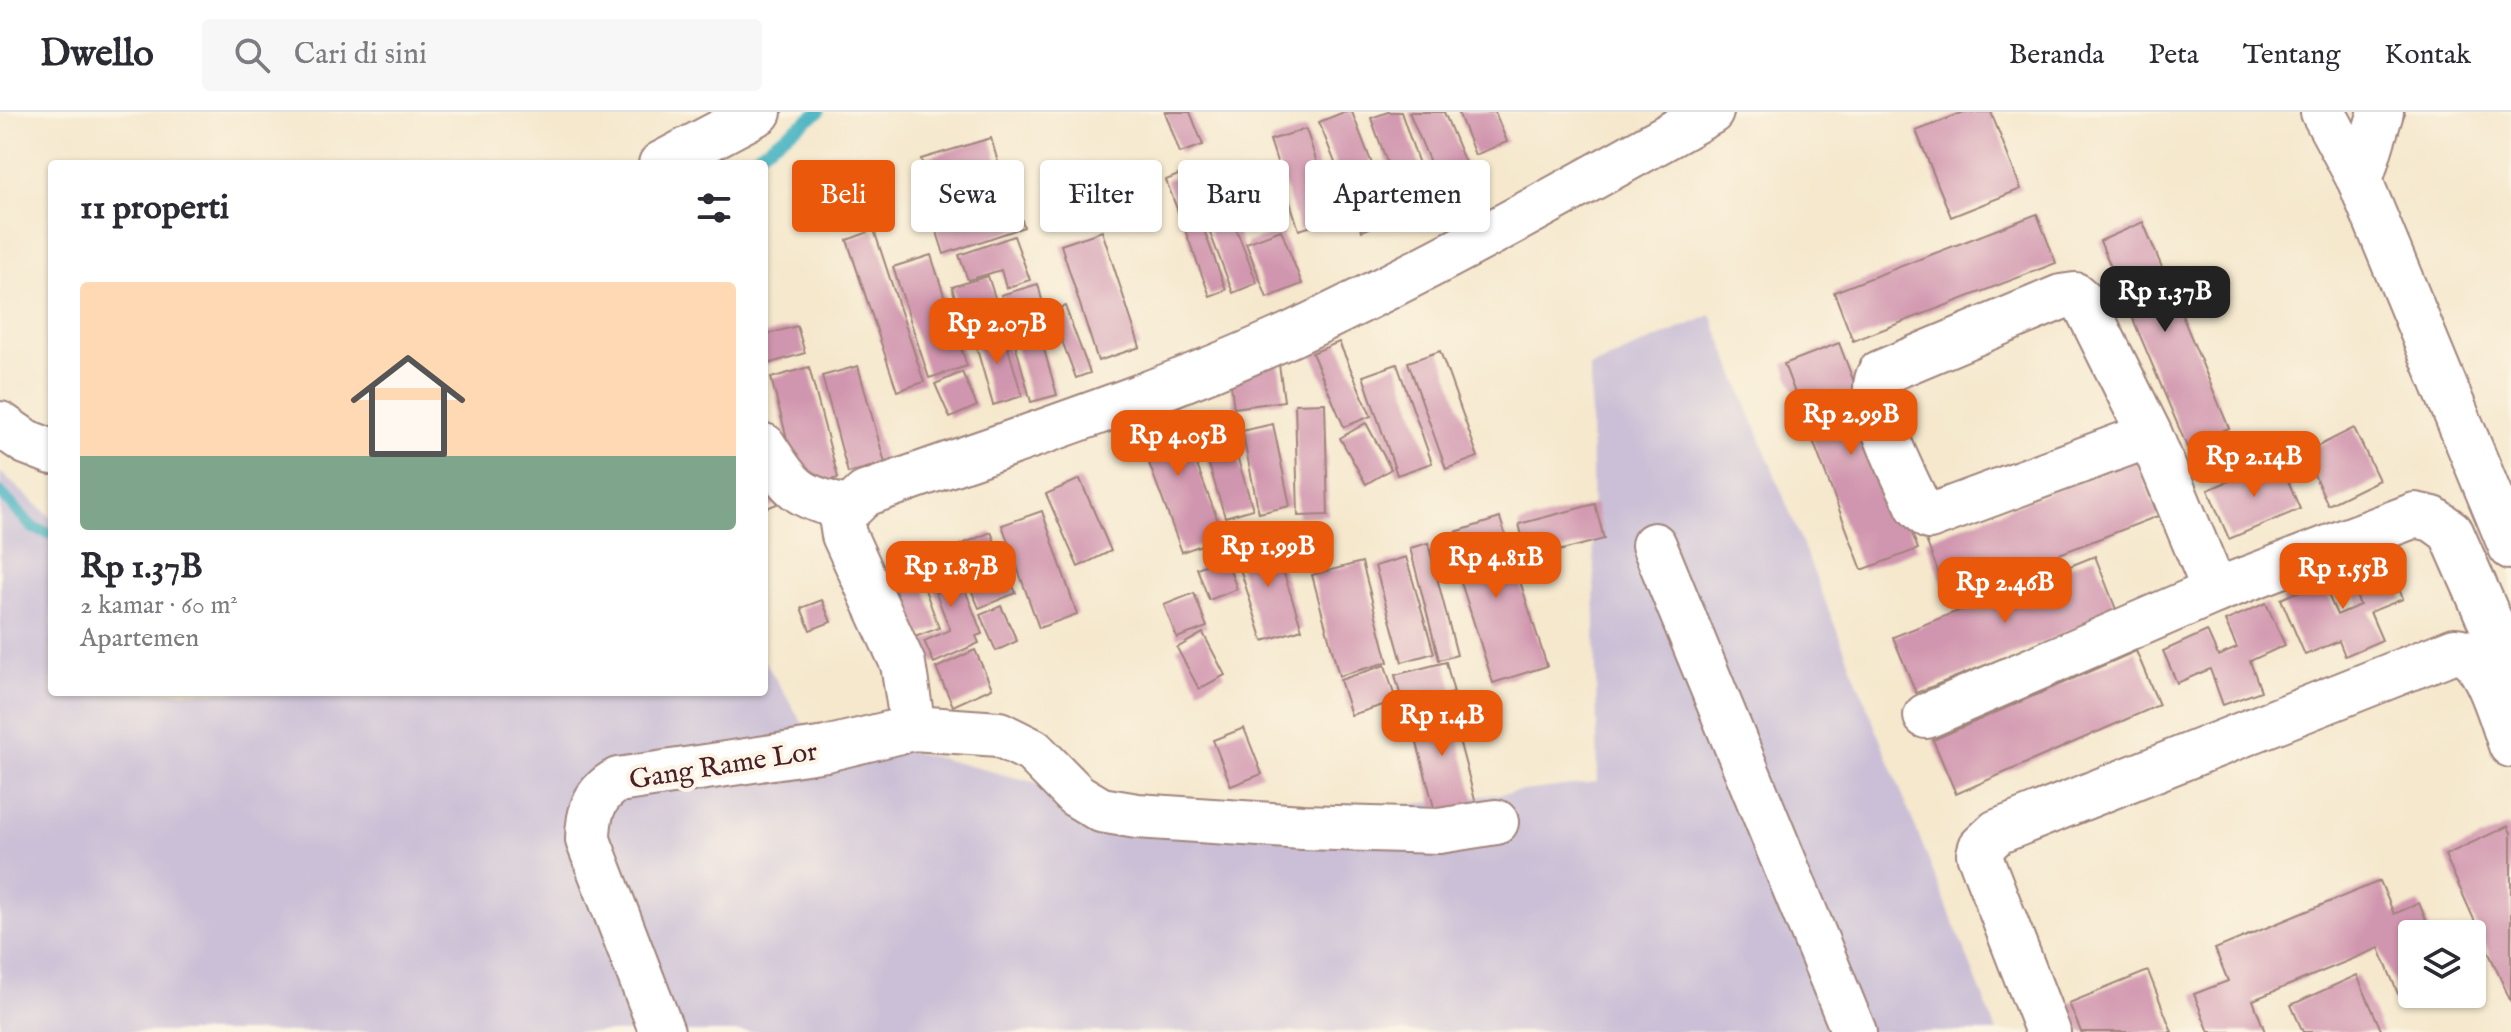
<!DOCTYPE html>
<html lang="id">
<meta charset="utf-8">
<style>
:root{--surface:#fff;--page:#f7f7f7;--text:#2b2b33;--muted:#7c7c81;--line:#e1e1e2;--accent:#ea580c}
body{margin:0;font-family:"IM FELL English",serif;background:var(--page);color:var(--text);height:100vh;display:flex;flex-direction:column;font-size:30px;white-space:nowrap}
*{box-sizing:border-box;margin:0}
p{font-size:26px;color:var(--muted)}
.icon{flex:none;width:44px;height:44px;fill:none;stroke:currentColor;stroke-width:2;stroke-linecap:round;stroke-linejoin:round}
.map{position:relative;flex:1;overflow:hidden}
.panel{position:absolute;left:48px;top:48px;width:720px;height:536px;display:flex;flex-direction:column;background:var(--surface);border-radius:8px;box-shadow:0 2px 6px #0004}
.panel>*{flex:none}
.guide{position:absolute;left:792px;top:48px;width:760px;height:72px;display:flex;gap:16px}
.tools{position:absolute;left:2398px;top:808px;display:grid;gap:16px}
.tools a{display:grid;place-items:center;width:88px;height:88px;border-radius:8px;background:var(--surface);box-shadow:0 2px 6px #0004;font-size:40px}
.price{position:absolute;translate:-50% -68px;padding:0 18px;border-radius:16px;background:var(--accent);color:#fff;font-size:26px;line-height:52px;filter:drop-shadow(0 2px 4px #0008)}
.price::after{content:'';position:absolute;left:50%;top:48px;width:24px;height:18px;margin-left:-12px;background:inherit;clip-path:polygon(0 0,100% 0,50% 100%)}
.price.active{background:#222;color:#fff}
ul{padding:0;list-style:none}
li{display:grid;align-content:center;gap:16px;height:424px;padding:0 32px}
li+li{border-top:2px solid var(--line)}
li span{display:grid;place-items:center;height:248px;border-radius:8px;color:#555}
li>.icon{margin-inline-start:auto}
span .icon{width:144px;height:144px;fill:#fffc;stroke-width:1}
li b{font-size:34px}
h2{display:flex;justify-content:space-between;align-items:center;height:96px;padding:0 32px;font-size:34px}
.chip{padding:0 28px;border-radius:8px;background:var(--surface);box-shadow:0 2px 6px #0004;font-size:28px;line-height:72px}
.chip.active{background:var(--accent);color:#fff}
header{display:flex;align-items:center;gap:48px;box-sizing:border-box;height:112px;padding:0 40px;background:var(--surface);border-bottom:2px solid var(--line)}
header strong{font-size:38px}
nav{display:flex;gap:44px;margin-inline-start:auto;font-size:28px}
.search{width:560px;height:72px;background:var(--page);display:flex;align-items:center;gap:20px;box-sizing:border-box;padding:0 28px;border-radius:8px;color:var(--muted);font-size:30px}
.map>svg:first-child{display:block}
</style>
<header>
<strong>Dwello</strong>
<div class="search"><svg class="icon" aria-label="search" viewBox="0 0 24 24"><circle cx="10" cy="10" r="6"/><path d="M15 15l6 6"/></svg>Cari di sini</div>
<nav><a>Beranda</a><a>Peta</a><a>Tentang</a><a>Kontak</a></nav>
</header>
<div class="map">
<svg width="2511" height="920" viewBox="0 0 2511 920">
<rect width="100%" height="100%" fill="#fcf5e5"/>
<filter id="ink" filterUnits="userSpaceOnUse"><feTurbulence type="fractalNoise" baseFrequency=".0125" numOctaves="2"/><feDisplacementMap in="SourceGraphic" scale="16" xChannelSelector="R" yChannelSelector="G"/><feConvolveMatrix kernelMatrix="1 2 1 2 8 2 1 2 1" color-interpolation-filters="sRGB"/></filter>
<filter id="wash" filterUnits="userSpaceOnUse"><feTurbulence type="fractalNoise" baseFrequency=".006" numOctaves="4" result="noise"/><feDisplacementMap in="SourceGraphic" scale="32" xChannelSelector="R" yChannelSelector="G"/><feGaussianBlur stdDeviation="1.8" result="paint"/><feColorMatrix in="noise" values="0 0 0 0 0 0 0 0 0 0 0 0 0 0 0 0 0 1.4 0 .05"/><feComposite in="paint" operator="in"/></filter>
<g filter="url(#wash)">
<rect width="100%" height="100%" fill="#f5e8cd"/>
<path fill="#cabfd6" d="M1711,203L1997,920H0V360L52,406V580H764V548L803,612L1216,716L1598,670L1590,255Z"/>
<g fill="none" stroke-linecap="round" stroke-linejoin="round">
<g stroke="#45b2c1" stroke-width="12">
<path d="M743,52L819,0"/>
<path d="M0,380L33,416L52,422"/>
</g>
</g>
<g id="blocks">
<g fill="#d196af">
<path d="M1165,0H1190L1203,33L1180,41Z"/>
<path d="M1344,0H1352L1393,107L1362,119L1319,10Z"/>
<path d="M1388,0H1401L1432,90L1405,100L1371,6Z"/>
<path d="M1409,0H1444L1473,70L1443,82Z"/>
<path d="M1458,0H1495L1507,30L1475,43Z"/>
<path d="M1964,0H1991L2021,77L1951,105L1916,19Z"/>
<path d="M1306,17L1335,107L1299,118L1270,28Z"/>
<path d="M991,26L1000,57L931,78L921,47Z"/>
<path d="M1213,57L1257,171L1233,181L1189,66Z"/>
<path d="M1183,61L1226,178L1210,184L1166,68Z"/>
<path d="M1000,64L1007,85L933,109L926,87Z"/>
<path d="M1016,91L1024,115L944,142L936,117Z"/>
<path d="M2037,102L2056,151L1853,229L1834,180Z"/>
<path d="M2143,110L2229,316L2187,335L2100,129Z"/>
<path d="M874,118L924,270L897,279L847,128Z"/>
<path d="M1281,118L1302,172L1267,186L1246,131Z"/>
<path d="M1102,119L1140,235L1098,249L1061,133Z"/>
<path d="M1014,124L1030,168L1006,176L1001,158L968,168L959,143Z"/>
<path d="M931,143L967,254L929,266L893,155Z"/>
<path d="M988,164L1000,201L963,212L952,175Z"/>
<path d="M1038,172L1043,192L1006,202L1001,183Z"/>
<path d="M1065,194L1090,261L1076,266L1051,199Z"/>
<path d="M1035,206L1057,283L1031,290L1010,213Z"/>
<path d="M797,214L805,241L764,253V223Z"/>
<path d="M1002,215L1022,284L993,293L973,223Z"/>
<path d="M1339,230L1371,304L1344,315L1312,241Z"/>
<path d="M1839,231L1918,437L1862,458L1784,252Z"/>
<path d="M1440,239L1478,345L1446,357L1408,250Z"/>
<path d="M1279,252L1284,289L1234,296L1229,259Z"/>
<path d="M1397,252L1432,351L1397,363L1363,264Z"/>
<path d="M858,254L885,351L848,361L822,264Z"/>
<path d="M809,255L838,366L800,376L771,266Z"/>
<path d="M962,260L977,294L950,306L935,272Z"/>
<path d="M1325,291L1328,403L1298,404L1295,292Z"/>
<path d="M1174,292L1224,425L1182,440L1133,308Z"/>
<path d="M1223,298L1253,397L1225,405L1195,307Z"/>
<path d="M1366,311L1391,357L1366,372L1340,326Z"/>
<path d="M1273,312L1290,394L1259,401L1242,319Z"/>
<path d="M2354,316L2379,368L2328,393L2304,341Z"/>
<path d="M2136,347L2158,404L1948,485L1926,428Z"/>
<path d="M2279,347L2300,397L2229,427L2208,378Z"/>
<path d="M764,353L777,392L764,397Z"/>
<path d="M1080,367L1111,439L1078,455L1046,382Z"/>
<path d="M1595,392L1604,427L1528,447L1519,412Z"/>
<path d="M1042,399L1077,502L1039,516L1002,413Z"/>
<path d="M1500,406L1547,554L1493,571L1446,423Z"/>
<path d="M991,420L1016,481L979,496L953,436Z"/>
<path d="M1272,425L1302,517L1263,529L1234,438Z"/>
<path d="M1428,431L1457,543L1439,548L1410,436Z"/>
<path d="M950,438L982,522L976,524L979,531L934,551L924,529L950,518L923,448Z"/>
<path d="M2095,444L2117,500L1916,581L1893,525Z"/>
<path d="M1225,445L1237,477L1209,488L1197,456Z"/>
<path d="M1406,445L1434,541L1402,550L1375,454Z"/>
<path d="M2387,446L2403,487L2370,500L2382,528L2345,544L2339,529L2305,543L2281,487L2322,469L2337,503L2360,493L2347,462Z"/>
<path d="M915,450L939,516L912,526L888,460Z"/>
<path d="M1362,450L1388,550L1339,564L1312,463Z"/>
<path d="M1194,481L1207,515L1177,526L1164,493Z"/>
<path d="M822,488L831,510L810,518L801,496Z"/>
<path d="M2266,491L2285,533L2250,549L2261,579L2223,593L2210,557L2177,571L2163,539L2207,519L2218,544L2237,536L2225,509Z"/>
<path d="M1001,494L1017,529L996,539L980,503Z"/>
<path d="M1203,521L1225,563L1199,577L1177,536Z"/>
<path d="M975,538L992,576L953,594L936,556Z"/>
<path d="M2136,539L2159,593L1956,682L1933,628Z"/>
<path d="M1446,550L1454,581L1403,593L1395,563Z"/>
<path d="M1385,553L1396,589L1351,603L1340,568Z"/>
<path d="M1449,590L1476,692L1436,703L1409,601Z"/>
<path d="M1244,616L1262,662L1231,674L1213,628Z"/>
<path d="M2508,714L2511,721V890L2445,743Z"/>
<path d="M2380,769L2394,802L2419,791L2432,822H2412V876L2398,882L2379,836L2253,888L2265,920H2209L2194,882L2228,869L2215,837Z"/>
<path d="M2148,859L2172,920H2081L2069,891Z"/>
<path d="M2357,863L2382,920H2303L2291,893Z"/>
</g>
</g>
</g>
<g filter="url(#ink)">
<use href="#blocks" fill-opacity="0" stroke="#a0847c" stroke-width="2"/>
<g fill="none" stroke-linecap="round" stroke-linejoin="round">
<g stroke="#a0847c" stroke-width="48">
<g id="minor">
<path d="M2323,0L2360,69L2511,435"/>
<path d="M661,52L759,0"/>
<path d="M2360,69L2381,0"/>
<path d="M0,312L26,330L52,340"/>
<path d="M2150,323L1929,405L1918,394C1905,364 1862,289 1880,261L2061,185L2075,183L2085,192L2150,323L2215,479"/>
<path d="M764,334C792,377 796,384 846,396"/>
<path d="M1654,433L1854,920"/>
<path d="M1926,604L2215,479L2415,403L2433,407L2451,420L2511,557"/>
<path d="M913,616L903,552L844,423L841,405L865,382C1007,331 1154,285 1292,222C1434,155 1573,77 1711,0"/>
<path d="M662,920L588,728C588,701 594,681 618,668L826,637L913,616L999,622L1033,639L1076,683L1101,698L1137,704L1303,715L1439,719L1496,710"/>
<path d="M2048,920L1979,742L1981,735L1997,720L2455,538C2484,537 2502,609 2511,633"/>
</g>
</g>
<use href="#minor" stroke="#fff" stroke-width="44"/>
</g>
</g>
<g text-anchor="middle" stroke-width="8" stroke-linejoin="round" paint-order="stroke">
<g font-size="28" fill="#4a1f2b" stroke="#fcf5e5">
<text transform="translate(723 652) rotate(-9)" y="10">Gang Rame Lor</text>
</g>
</g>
</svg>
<div class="tools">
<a><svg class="icon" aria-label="layers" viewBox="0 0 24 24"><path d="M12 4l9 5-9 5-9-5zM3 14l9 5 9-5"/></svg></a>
</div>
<b class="price active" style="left:2165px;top:222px">Rp 1.37B</b>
<b class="price" style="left:997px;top:254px">Rp 2.07B</b>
<b class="price" style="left:1851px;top:345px">Rp 2.99B</b>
<b class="price" style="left:1178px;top:366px">Rp 4.05B</b>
<b class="price" style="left:2254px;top:387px">Rp 2.14B</b>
<b class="price" style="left:1268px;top:477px">Rp 1.99B</b>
<b class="price" style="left:1496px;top:488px">Rp 4.81B</b>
<b class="price" style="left:951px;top:497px">Rp 1.87B</b>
<b class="price" style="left:2343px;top:499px">Rp 1.55B</b>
<b class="price" style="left:2005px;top:513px">Rp 2.46B</b>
<b class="price" style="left:1442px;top:646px">Rp 1.4B</b>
<div class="guide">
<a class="chip active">Beli</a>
<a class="chip">Sewa</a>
<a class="chip">Filter</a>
<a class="chip">Baru</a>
<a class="chip">Apartemen</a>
</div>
<section class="panel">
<h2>11 properti<svg class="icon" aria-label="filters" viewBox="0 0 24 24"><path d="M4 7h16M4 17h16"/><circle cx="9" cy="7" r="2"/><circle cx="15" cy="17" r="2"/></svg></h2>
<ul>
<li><span style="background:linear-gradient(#ffd9b3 70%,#7fa58c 0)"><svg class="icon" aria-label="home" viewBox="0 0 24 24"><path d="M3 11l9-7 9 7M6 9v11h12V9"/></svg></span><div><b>Rp 1.37B</b><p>2 kamar · 60 m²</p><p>Apartemen</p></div></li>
</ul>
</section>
</div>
